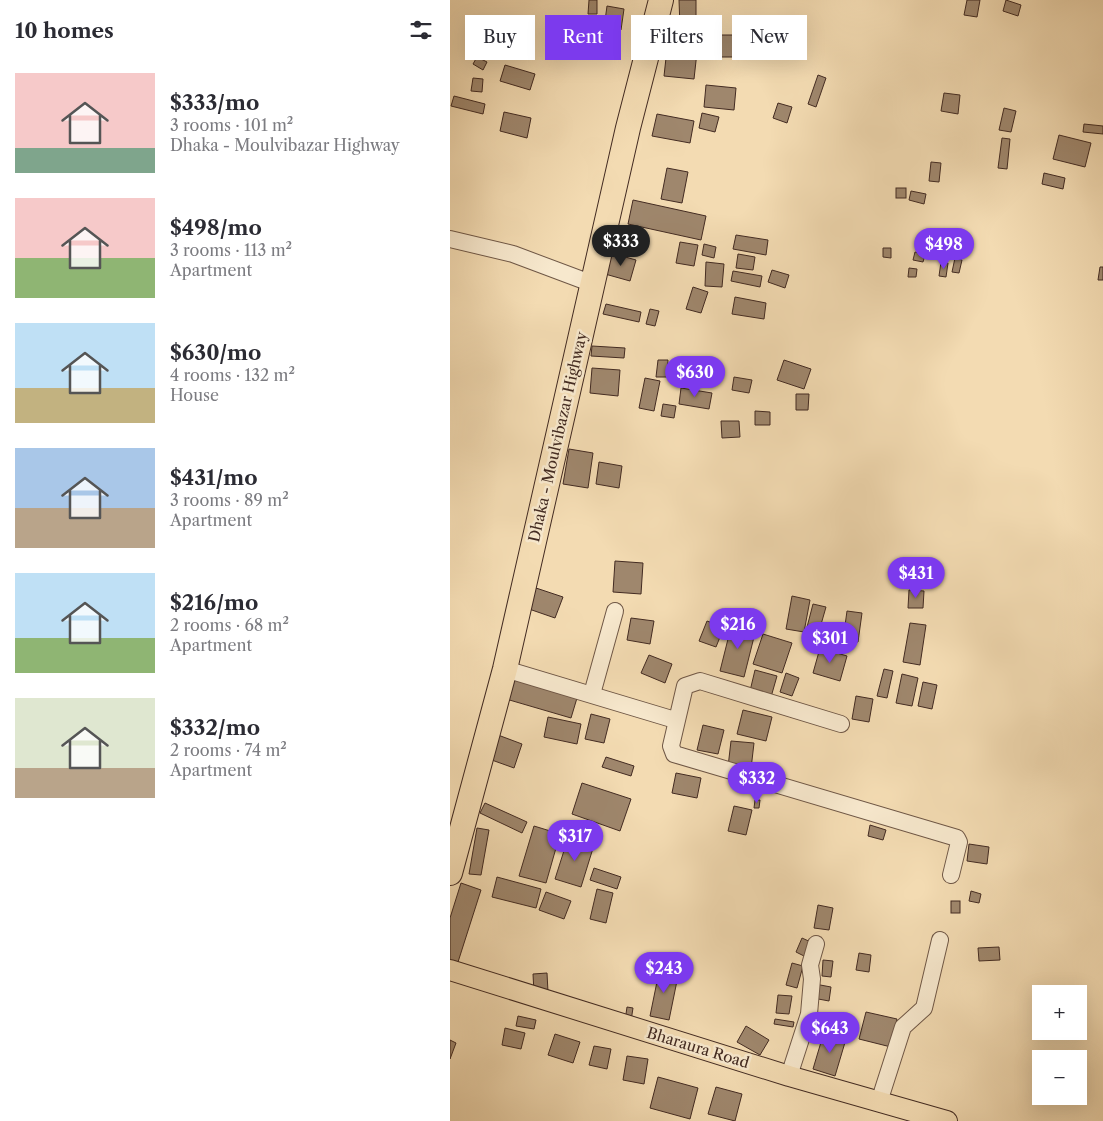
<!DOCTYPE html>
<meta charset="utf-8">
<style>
:root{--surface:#fff;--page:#f2f2f3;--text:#2b2b33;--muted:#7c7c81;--accent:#7c3aed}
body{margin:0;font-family:"Libre Caslon Text",serif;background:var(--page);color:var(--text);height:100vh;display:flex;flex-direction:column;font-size:19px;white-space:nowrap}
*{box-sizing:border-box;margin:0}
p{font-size:16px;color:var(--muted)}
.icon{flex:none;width:28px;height:28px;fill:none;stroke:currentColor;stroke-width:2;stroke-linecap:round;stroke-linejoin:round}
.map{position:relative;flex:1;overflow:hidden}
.side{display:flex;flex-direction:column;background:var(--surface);width:450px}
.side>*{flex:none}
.guide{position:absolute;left:15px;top:15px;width:475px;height:45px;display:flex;gap:10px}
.tools{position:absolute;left:582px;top:985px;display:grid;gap:10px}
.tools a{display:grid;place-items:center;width:55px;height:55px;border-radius:0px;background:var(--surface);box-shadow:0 5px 20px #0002;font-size:25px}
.price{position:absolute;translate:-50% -42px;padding:0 11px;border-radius:18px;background:var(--accent);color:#fff;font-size:16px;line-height:32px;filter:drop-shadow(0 1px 2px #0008)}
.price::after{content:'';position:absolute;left:50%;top:30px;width:15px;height:11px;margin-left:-8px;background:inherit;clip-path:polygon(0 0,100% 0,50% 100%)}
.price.current{background:#222;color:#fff}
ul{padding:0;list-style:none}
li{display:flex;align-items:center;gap:15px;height:125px;padding:0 15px}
li span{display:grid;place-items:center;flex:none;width:140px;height:100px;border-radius:0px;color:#555}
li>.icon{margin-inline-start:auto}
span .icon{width:60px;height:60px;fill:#fffc;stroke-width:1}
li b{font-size:21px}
h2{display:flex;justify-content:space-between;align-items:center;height:60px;padding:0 15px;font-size:21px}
.chip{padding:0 18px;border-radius:0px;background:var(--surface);box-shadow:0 5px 20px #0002;font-size:18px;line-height:45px}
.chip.current{background:var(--accent);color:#fff}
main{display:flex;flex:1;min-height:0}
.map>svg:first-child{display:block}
</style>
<main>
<section class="side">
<h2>10 homes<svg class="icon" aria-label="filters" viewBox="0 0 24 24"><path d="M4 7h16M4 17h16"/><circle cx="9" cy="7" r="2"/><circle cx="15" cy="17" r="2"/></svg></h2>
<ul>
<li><span style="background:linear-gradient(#f6c9c9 75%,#7fa58c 0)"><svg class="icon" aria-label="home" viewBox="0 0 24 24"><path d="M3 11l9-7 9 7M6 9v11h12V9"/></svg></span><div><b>$333/mo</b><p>3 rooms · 101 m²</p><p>Dhaka - Moulvibazar Highway</p></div></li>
<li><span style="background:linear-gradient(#f6c9c9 60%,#8fb573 0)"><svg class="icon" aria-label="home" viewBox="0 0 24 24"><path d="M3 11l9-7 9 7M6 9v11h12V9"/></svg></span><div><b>$498/mo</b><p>3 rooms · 113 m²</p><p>Apartment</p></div></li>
<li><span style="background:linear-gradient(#bfe0f5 65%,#c2b280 0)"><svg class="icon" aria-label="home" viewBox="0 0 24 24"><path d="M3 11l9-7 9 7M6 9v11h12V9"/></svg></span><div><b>$630/mo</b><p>4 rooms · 132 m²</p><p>House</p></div></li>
<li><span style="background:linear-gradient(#a9c7e8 60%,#b9a48a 0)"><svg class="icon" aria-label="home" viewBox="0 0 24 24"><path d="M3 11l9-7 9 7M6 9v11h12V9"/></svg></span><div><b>$431/mo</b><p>3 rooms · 89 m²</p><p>Apartment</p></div></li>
<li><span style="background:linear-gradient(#bfe0f5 65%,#8fb573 0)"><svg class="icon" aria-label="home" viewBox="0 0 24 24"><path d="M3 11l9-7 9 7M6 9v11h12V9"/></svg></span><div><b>$216/mo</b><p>2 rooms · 68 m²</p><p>Apartment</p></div></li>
<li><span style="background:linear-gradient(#dfe7d0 70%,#b9a48a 0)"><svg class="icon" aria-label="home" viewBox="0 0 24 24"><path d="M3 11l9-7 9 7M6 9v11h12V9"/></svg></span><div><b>$332/mo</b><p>2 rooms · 74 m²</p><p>Apartment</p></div></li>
</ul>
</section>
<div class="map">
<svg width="653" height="1121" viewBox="0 0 653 1121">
<rect width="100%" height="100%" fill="#f3dbb2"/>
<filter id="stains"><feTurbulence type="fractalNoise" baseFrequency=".004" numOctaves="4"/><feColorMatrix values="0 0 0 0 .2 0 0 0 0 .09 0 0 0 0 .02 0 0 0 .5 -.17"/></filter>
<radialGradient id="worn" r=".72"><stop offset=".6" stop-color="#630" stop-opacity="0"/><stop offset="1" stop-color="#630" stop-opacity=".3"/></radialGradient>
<g fill="#9f876d" stroke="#432b22">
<path d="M139,0H147V14H138Z"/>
<path d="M229,0H246V26L230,27Z"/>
<path d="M517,0H530L527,17L514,15Z"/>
<path d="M556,0L571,5L568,16L553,11Z"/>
<path d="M157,6L174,9L171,30L154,28Z"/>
<path d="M266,35H294V57H265Z"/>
<path d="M217,49L247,52L244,79L214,76Z"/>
<path d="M27,57L37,62L33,70L23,64Z"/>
<path d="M55,65L85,74L80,90L50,81Z"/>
<path d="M368,75L376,78L366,107L358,104Z"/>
<path d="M23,78L33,79L32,92L21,91Z"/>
<path d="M256,85L286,88L284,110L254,107Z"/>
<path d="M494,93L510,95L508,114L491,111Z"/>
<path d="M4,96L35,104L33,114L1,106Z"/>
<path d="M328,103L342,107L337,123L323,118Z"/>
<path d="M554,108L566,111L561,132L549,130Z"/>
<path d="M54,112L81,118L77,138L50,131Z"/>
<path d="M252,113L269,117L265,132L249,128Z"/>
<path d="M207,114L244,121L240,143L202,136Z"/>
<path d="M634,124L653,126V134L633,132Z"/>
<path d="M609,135L641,143L635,167L603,159Z"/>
<path d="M552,138L560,139L557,169L548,168Z"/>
<path d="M481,162L491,163L489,182L479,181Z"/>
<path d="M217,168L238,172L232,203L211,199Z"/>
<path d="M594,173L615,178L613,189L592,184Z"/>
<rect x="446" y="188" width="10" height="10"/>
<path d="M461,191L476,194L474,204L459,200Z"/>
<path d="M183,200L256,216L251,240L178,224Z"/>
<path d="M286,235L318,240L316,255L283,249Z"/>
<path d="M230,242L248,245L244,266L226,263Z"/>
<path d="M254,244L266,247L264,258L252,255Z"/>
<path d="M433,248H441V258L433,257Z"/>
<path d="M465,252L475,255L473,262L463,260Z"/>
<path d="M161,253L186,260L180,281L155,274Z"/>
<path d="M288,254L305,257L303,270L286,268Z"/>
<path d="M505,258L512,260L509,273L502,272Z"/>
<path d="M256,262L274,264L272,287L255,286Z"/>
<path d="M491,262L498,263L496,277L489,276Z"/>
<path d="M650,267H653V280H648Z"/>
<path d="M459,268L467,269L466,277H458Z"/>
<path d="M322,270L339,275L335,288L318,282Z"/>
<path d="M283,271L312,276L310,287L281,281Z"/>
<path d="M243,287L258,292L251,313L236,309Z"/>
<path d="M285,297L316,303L314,319L282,314Z"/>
<path d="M156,304L191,312L189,322L153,314Z"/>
<path d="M200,309L209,311L205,326L196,324Z"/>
<path d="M142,346L175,348L174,358L141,356Z"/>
<path d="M208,360H218L217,377H206Z"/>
<path d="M334,360L361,369L354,389L327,380Z"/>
<path d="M238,367L266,370L264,386L236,383Z"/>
<path d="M142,368L170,370L168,396L140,393Z"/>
<path d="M284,377L302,380L299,393L282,390Z"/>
<path d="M195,378L210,381L204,411L189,408Z"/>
<path d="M231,388L262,393L259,409L229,404Z"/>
<path d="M346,394H359L358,410H346Z"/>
<path d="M213,404L226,406L224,418L211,416Z"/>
<path d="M305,411L320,412V425H305Z"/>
<path d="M271,421H289L290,437L272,438Z"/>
<path d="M119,449L143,453L138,488L113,484Z"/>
<path d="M149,462L172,466L169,488L146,484Z"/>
<path d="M165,561L193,563L191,594L163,592Z"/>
<path d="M86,588L113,597L105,618L79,609Z"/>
<path d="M459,590L474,591L473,608H458Z"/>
<path d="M342,596L360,600L354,632L336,629Z"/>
<path d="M363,604L376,607L368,635L356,631Z"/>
<path d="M397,611L412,613L408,642L393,640Z"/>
<path d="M181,618L204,621L200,644L177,640Z"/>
<path d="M257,621L274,627L266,647L249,641Z"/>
<path d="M282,623L306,629L294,677L270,671Z"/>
<path d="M460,623L476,625L470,665L453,662Z"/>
<path d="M313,634L342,643L332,673L303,664Z"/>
<path d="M370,648L397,656L390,681L363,673Z"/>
<path d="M199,655L222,664L215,683L191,673Z"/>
<path d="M434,669L443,671L437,698L427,696Z"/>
<path d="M305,670L327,676L321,697L300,691Z"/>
<path d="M336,673L349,678L342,696L330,692Z"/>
<path d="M452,674L468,678L462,706L446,703Z"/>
<path d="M62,679L127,698L121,718L56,699Z"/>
<path d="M473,682L487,685L482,709L468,706Z"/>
<path d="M406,696L423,699L419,722L402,719Z"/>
<path d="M293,710L322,717L316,741L287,734Z"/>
<path d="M141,714L160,719L154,743L135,739Z"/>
<path d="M98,717L131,724L127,744L94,737Z"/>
<path d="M253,725L274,730L268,754L247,750Z"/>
<path d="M48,735L72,744L64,768L39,759Z"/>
<path d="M281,741L304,743L301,769L278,767Z"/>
<path d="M156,757L184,766L181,776L152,767Z"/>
<path d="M226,773L251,778L247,798L222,793Z"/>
<path d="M132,783L181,799L170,831L122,814Z"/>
<path d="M305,800H310L309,808H304Z"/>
<path d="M35,803L77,822L72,833L30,813Z"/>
<path d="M284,806L302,810L296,835L278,831Z"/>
<path d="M420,825L436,830L433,840L418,836Z"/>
<path d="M84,826L110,834L96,883L69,876Z"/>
<path d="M27,828L39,830L31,875L19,874Z"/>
<path d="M118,838L144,845L131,887L105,879Z"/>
<path d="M519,844L539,847L537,864L517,861Z"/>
<path d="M144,868L171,877L167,889L140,880Z"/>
<path d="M47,877L91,889L86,908L42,897Z"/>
<path d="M11,883L31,890L8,962L0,960V918Z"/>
<path d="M147,889L163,893L156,923L140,919Z"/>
<path d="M521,891L531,894L529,903L519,901Z"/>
<path d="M96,892L121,901L114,919L89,910Z"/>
<rect x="501" y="901" width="9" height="12"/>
<path d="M368,905L383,908L379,930L364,928Z"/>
<path d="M352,938L363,943L356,957L346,952Z"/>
<path d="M549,947L550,960L529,961L528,948Z"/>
<path d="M409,953L421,955L419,972L406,970Z"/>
<path d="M373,960L383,961L381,977L372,976Z"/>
<path d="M342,963L353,966L347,988L336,985Z"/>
<path d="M210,967L229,971L219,1020L200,1016Z"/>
<path d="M97,973L98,992L84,993L83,974Z"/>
<path d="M365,984L381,987L379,1001L363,998Z"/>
<path d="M328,995L342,996L339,1014L326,1013Z"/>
<path d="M177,1007L183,1008L181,1021H175Z"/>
<path d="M416,1012L447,1019L441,1047L409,1039Z"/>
<path d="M68,1016L86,1020L84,1029L66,1026Z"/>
<path d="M325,1019L344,1022L343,1027L324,1024Z"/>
<path d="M296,1026L319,1040L310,1055L287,1042Z"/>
<path d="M55,1028L75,1033L71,1049L52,1045Z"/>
<path d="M374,1032L396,1039L385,1076L363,1069Z"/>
<path d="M105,1034L130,1042L123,1063L98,1055Z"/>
<path d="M0,1040L6,1043L0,1059Z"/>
<path d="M144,1046L161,1049L157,1069L139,1065Z"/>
<path d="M177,1056L198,1059L194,1084L173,1080Z"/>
<path d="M208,1077L248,1088L240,1119L200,1108Z"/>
<path d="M266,1087L292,1094L285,1121L258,1114Z"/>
</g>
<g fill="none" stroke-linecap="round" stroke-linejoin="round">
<g stroke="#6f5746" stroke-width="18">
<g id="minor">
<path d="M0,239L63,254L143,284"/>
<path d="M55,669L225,720"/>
<path d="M142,694L165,611"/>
<path d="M391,724L250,681L235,686L221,746L224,754L507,838L509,842L501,875"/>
<path d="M339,1076L359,1014L362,979L360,965L366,944"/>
<path d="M429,1102L453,1027L474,1008L490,940"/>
</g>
</g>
<g stroke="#432b22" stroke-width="22">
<path id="major" d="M0,970L339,1076L497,1121"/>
</g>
<g stroke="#432b22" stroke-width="26">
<path id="highway" d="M0,873L55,669L178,128L211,0"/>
</g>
<use href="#minor" stroke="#f7e8cd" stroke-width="16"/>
<use href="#major" stroke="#f3dbb2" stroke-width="20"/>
<use href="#highway" stroke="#f3dbb2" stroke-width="24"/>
</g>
<g text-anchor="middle" stroke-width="5" stroke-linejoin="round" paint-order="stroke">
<g font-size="15" fill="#432b22" stroke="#f7e8cd">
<text transform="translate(108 437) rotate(-77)" y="5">Dhaka - Moulvibazar Highway</text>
<text transform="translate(248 1048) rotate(17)" y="5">Bharaura Road</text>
</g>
</g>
<rect width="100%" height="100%" filter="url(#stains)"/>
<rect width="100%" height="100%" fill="url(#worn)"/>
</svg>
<div class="tools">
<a>+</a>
<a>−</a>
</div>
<b class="price current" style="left:171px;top:267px">$333</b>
<b class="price" style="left:494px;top:270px">$498</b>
<b class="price" style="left:245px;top:398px">$630</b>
<b class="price" style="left:466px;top:599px">$431</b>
<b class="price" style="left:288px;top:650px">$216</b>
<b class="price" style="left:380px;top:664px">$301</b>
<b class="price" style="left:307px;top:804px">$332</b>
<b class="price" style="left:125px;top:862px">$317</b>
<b class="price" style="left:214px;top:994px">$243</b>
<b class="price" style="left:380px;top:1054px">$643</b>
<div class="guide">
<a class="chip">Buy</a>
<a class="chip current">Rent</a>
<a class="chip">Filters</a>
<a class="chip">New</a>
</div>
</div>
</main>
